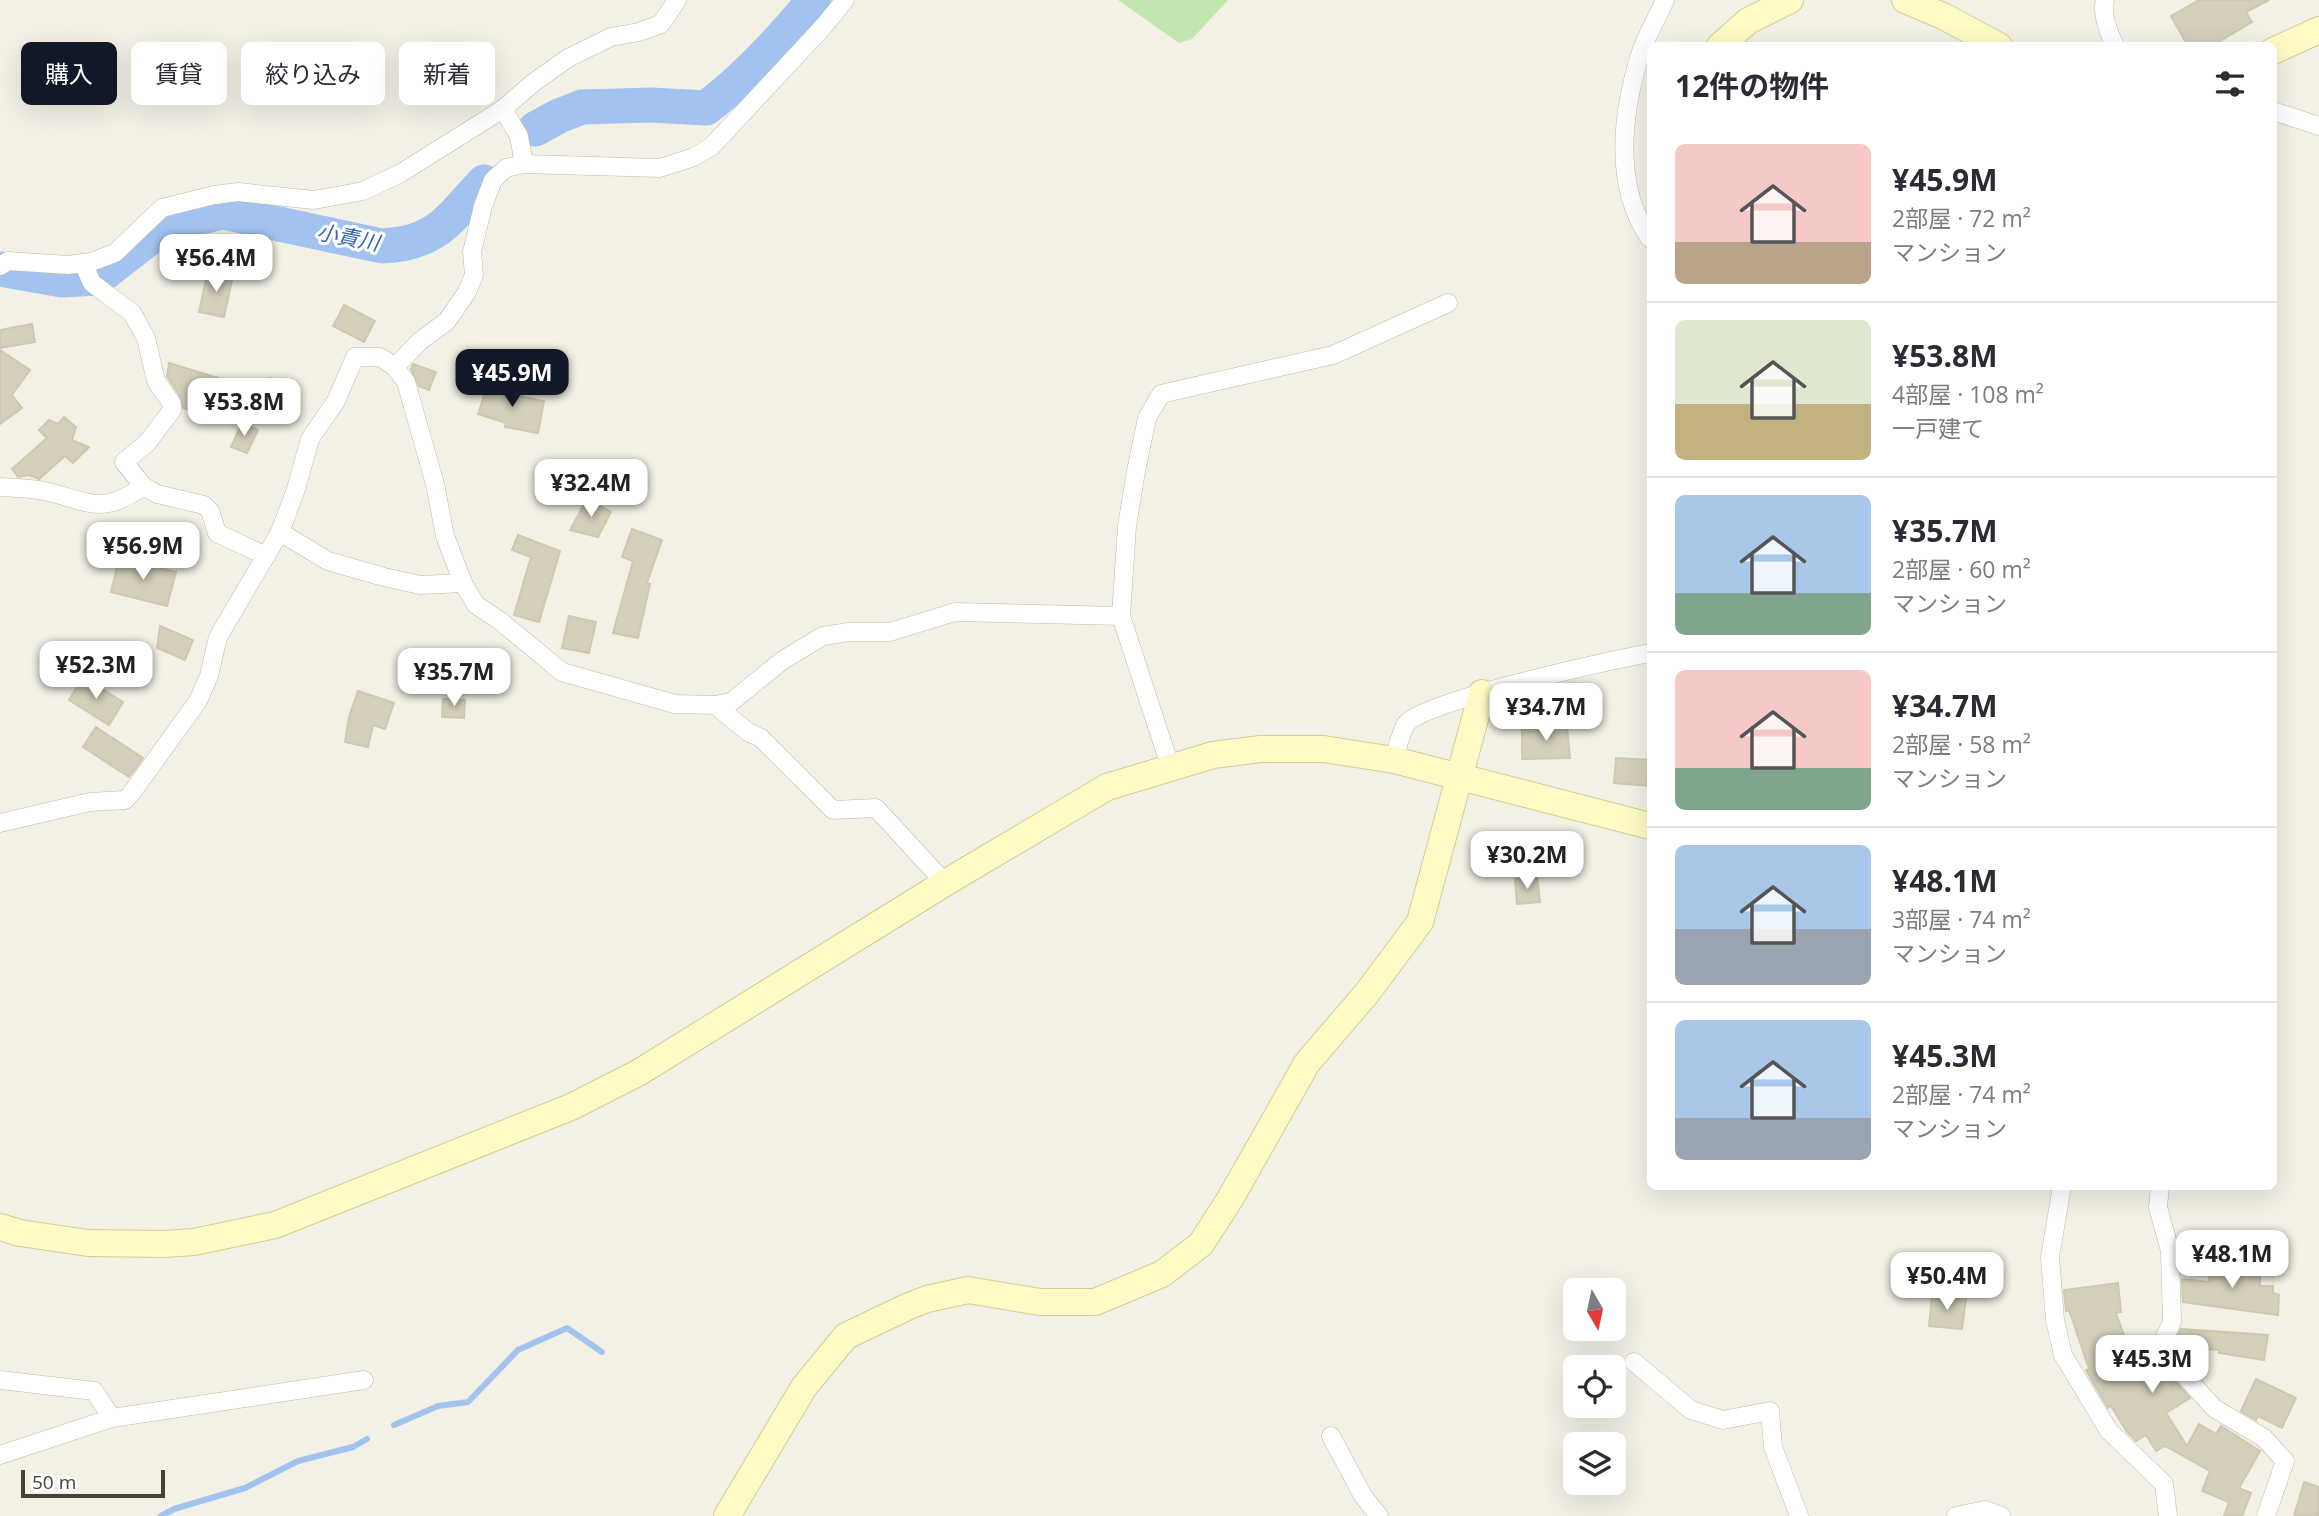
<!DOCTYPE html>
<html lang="ja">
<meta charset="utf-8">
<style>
:root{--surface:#fff;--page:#f7f7f7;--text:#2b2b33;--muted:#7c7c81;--line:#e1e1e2;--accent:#111827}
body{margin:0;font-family:"Open Sans","Noto Sans JP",sans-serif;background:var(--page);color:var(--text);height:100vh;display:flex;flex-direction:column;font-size:26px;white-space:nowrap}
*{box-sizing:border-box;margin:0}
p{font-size:23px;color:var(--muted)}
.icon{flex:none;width:38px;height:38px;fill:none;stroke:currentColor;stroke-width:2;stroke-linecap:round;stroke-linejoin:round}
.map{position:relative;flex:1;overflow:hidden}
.side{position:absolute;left:1647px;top:42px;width:630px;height:1148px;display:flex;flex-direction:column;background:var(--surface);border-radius:10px;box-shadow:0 7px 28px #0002}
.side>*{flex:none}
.guide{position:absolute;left:21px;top:42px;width:665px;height:63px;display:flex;gap:14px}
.needle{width:46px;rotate:171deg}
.buttons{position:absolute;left:1563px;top:1278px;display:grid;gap:14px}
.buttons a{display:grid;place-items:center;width:63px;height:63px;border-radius:10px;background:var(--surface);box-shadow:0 7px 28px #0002;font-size:35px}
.scale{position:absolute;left:21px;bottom:18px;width:144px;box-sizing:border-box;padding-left:7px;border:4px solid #454235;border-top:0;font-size:19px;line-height:24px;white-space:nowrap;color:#454235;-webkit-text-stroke:5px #fff;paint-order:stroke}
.price{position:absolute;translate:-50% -60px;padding:0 16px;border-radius:14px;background:#fff;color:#222;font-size:23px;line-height:46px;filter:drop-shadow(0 2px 4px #0008)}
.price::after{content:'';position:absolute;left:50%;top:42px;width:21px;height:16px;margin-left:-10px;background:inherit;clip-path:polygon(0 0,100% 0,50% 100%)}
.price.active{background:var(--accent);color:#fff}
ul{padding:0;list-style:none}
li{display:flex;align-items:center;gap:21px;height:175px;padding:0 28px}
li+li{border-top:2px solid var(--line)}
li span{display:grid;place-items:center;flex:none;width:196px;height:140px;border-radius:10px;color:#555}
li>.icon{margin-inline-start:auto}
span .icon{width:84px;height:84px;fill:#fffc;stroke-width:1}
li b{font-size:30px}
h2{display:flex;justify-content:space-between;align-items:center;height:84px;padding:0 28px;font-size:30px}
.tag{padding:0 24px;border-radius:10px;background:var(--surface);box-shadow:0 7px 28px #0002;font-size:24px;line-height:63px}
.tag.active{background:var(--accent);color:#fff}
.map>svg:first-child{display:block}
</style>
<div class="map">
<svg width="2319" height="1516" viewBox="0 0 2319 1516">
<rect width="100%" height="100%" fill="#f3f1e6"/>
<path fill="#c4e7af" d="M1118,0H1228L1192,39L1179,43Z"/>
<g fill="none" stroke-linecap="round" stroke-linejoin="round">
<g stroke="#a2c3ef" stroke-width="6">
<path d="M394,1425L438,1406L468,1402L518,1350L567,1328L602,1352"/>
<path d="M161,1516L174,1509L245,1488L298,1461L353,1447L367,1439"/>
</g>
<g stroke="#a2c3ef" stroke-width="35">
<path d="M535,129L559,116L582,107L651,105L706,108C747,77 781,40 814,0"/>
<path d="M0,269L62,280L98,278L166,225L223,212L382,246C437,244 450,218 484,182"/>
</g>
</g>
<g fill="#d4cfbb" stroke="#cfc8af" stroke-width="2">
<path d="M2199,0H2269L2246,12L2252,22L2212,46H2188L2171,16Z"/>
<path d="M208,270L233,276L224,317L199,312Z"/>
<path d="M344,305L375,321L364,342L333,326Z"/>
<path d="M32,324L35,342L0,348V330Z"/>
<path d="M0,350L30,370L12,395L22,408L0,424Z"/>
<path d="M169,363L218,378L206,415L183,408L181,398L167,376Z"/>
<path d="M413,364L436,372L429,390L419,386L411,369Z"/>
<path d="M270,378L290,387L273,422L254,413Z"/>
<path d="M488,383L505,388L504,393L544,401L538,433L505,427L506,423L478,414Z"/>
<path d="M64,417L76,427L72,440L89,447L73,463L65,456L39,479L29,475L18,477L12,469L47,438L39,430L49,420L58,424Z"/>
<path d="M242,423L258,430L247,453L231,447Z"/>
<path d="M587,499L611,512L598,537L570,530Z"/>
<path d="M632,529L662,540L647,583L650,584L638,638L613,633L633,561L622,557Z"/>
<path d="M518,535L560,551L539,622L514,615L531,557L512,550Z"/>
<path d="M119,558L176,572L167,606L111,592Z"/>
<path d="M569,616L596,622L589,653L562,648Z"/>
<path d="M160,626L193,640L185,660L157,648Z"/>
<path d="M417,665L444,666L443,690L416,689Z"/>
<path d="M83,677L123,702L109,725L69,700Z"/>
<path d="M358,691L394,703L385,729L373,725L368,747L345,742L349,717Z"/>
<path d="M443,699L465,700L464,718L442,717Z"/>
<path d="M1567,726L1570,758L1522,759V730Z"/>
<path d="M96,727L143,758L129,777L83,747Z"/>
<path d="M1616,758L1650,760V786L1614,783Z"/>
<path d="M1537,877L1540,902L1517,904L1515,879Z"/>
<path d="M2210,1262L2233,1263V1267H2260V1286H2273V1293L2279,1295L2278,1315L2183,1302L2182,1279L2209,1282Z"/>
<path d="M2118,1283L2121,1312L2116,1313L2128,1347L2145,1338L2172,1385V1378L2190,1398L2166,1413L2187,1446L2199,1424L2216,1434L2221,1426L2260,1451L2239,1488L2251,1493L2242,1516H2224L2229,1502L2202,1491L2210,1471L2165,1446L2156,1451L2146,1435L2136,1441L2127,1432L2111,1406L2108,1408L2086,1370L2089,1369L2069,1310L2066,1311L2064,1290Z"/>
<path d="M1932,1295L1966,1298L1962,1329L1929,1326Z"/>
<path d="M2181,1329L2268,1335L2264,1360L2219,1353V1350L2180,1348L2176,1339Z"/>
<path d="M2256,1379L2296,1398L2282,1428L2258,1416L2256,1420L2241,1411Z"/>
<path d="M2304,1482L2319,1487V1516H2294Z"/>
</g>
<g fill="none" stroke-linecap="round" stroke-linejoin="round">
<g stroke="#bebaa9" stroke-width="19">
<g id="street">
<path d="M2105,0C2101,13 2109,33 2115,46"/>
<path d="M503,109L519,136L524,164"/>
<path d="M2273,111L2319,126"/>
<path d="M1650,239C1613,185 1622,114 1640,55C1646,36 1657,18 1665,0"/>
<path d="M83,263L92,283L132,313L146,338L156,381L172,404V410L147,443L124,462L143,486L157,494L204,505L210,511L217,533L266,556"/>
<path d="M0,266L8,261L68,265L91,262L115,253L162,208L214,195L238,192L314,200L363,191L401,173L503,109L533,83L568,58L611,37L639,32L661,24L677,0"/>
<path d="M395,367L406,382L435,484L445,536L463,583"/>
<path d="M0,487C13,488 26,488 39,490C84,498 99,519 143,486"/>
<path d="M280,532L328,561L384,577L420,585L463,583L476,605L499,620L562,672L675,704L715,705L731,702L783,660L823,636L849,632H890L955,612L1121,616"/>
<path d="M715,705L748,732L761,738L833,810L876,808L945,883"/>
<path d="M1394,760C1397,750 1400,734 1406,724C1423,701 1613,660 1650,653"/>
<path d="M1170,766L1121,616L1127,526L1136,471L1147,418L1161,394L1333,355L1448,303"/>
<path d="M0,823L90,802L125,800L130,795L198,701L209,676L218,637L280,532L296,489L310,439L336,401L355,357H380L395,367L420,341L447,321L467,292L474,275L472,252L483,206L493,180L506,168L524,164L660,168L694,157L712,146L823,27L845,0"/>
<path d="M2062,1186L2050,1257L2055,1320L2063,1355L2109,1431L2164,1484L2168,1516"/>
<path d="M2160,1186L2158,1207L2170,1251L2172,1322L2164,1339L2175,1365L2214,1408L2264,1438L2285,1461L2266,1516"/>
<path d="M1634,1362L1691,1410L1723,1420L1770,1411L1773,1447L1799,1516"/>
<path d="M0,1380L94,1391L112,1418L0,1455"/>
<path d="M112,1418L364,1380"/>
<path d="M1331,1436L1363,1496L1379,1516"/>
<path d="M1956,1516L1985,1510L2001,1516"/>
</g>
</g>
<g stroke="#d2cd96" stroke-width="28">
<g id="secondary">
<path d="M1905,0L1943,16L1999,46"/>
<path d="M1720,46L1748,21L1790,0"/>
<path d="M2273,51L2319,30"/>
<path d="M0,1227L20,1233L88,1243L164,1244L194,1242L275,1225L571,1107L638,1073L945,883L1107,787L1213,755L1261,749H1324L1394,760L1650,826"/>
<path d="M727,1516L804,1387L846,1336L909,1306L927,1299L968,1290L1040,1302H1095L1162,1274L1201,1244L1230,1199L1307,1063L1367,993L1420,922L1482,693"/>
</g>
</g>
<use href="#street" stroke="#fff" stroke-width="18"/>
<use href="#secondary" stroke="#fefac5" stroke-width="26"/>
</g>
<g text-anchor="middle" stroke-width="6" stroke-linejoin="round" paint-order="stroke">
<g font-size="21" font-style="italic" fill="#3064b0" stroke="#fff">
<text transform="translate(348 238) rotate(11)" y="7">小責川</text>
</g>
</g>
</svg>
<div class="buttons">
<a><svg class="needle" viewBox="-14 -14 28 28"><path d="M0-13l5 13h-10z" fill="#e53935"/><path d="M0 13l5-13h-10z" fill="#7c7c81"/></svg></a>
<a><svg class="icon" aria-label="locate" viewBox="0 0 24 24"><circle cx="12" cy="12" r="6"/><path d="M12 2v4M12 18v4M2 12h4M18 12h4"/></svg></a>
<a><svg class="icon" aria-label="layers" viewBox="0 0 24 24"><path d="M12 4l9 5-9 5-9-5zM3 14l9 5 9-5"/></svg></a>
</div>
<div class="scale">50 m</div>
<b class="price" style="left:216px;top:294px">¥56.4M</b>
<b class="price active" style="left:512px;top:409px">¥45.9M</b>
<b class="price" style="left:244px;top:438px">¥53.8M</b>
<b class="price" style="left:591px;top:519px">¥32.4M</b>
<b class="price" style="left:143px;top:582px">¥56.9M</b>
<b class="price" style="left:96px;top:701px">¥52.3M</b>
<b class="price" style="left:454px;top:708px">¥35.7M</b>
<b class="price" style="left:1546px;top:743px">¥34.7M</b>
<b class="price" style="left:1527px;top:891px">¥30.2M</b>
<b class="price" style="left:2232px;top:1290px">¥48.1M</b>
<b class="price" style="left:1947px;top:1312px">¥50.4M</b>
<b class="price" style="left:2152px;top:1395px">¥45.3M</b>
<div class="guide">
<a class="tag active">購入</a>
<a class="tag">賃貸</a>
<a class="tag">絞り込み</a>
<a class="tag">新着</a>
</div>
<section class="side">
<h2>12件の物件<svg class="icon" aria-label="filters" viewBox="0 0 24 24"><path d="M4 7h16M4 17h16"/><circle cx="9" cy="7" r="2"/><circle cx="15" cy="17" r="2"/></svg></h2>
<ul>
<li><span style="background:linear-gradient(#f6c9c9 70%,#b9a48a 0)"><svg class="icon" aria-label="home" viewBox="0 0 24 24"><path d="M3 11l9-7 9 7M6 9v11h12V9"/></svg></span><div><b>¥45.9M</b><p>2部屋 · 72 m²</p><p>マンション</p></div></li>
<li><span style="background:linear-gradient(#dfe7d0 60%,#c2b280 0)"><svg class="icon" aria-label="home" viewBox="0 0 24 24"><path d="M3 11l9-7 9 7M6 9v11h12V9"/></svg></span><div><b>¥53.8M</b><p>4部屋 · 108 m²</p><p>一戸建て</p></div></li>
<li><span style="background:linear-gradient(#a9c7e8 70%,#7fa58c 0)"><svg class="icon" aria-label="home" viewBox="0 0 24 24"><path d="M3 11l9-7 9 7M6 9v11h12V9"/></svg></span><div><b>¥35.7M</b><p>2部屋 · 60 m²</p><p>マンション</p></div></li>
<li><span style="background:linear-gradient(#f6c9c9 70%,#7fa58c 0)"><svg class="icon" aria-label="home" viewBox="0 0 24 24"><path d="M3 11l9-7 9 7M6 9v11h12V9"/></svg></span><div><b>¥34.7M</b><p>2部屋 · 58 m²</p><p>マンション</p></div></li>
<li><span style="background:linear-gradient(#a9c7e8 60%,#9aa5b1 0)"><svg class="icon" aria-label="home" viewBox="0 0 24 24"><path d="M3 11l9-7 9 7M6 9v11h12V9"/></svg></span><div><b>¥48.1M</b><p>3部屋 · 74 m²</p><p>マンション</p></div></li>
<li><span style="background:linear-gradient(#a9c7e8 70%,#9aa5b1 0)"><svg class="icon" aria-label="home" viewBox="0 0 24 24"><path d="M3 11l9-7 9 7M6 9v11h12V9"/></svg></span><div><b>¥45.3M</b><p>2部屋 · 74 m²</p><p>マンション</p></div></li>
</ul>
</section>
</div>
